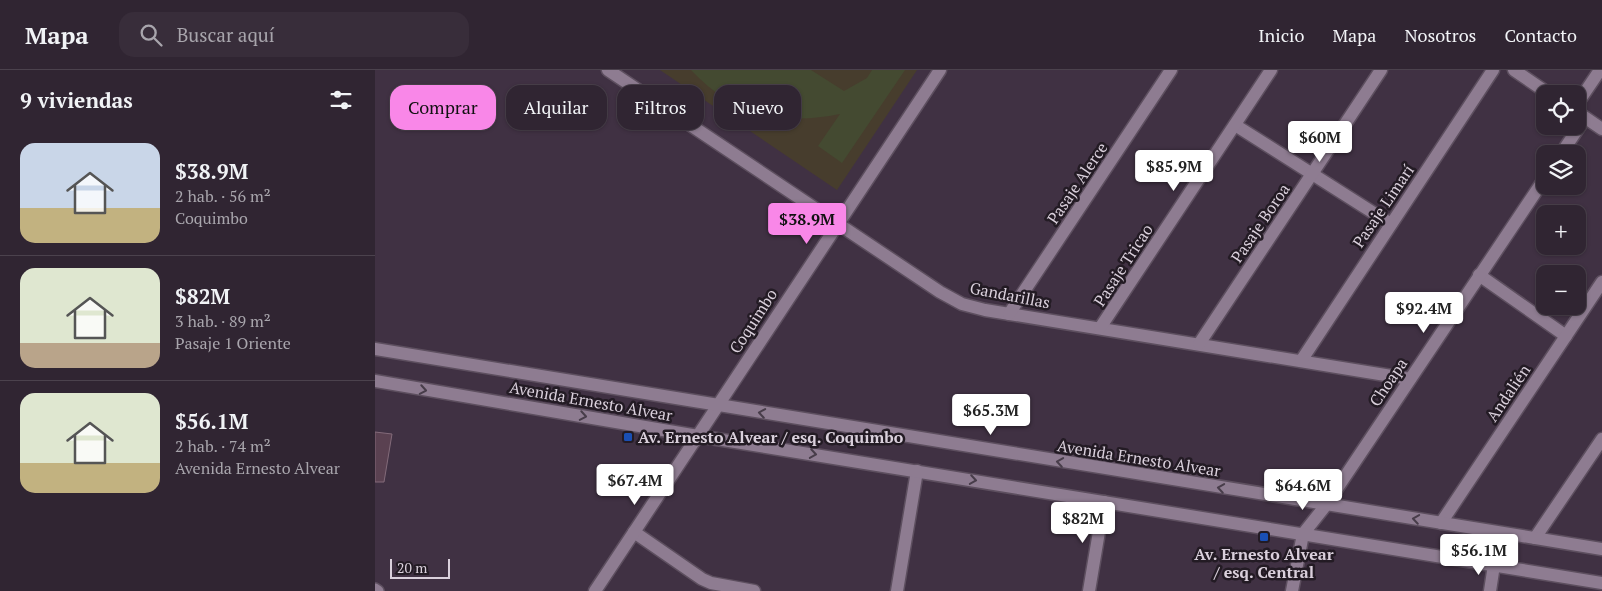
<!DOCTYPE html>
<html lang="es">
<meta charset="utf-8">
<style>
:root{--surface:#302532;--page:#382d3a;--text:#f1f3f6;--muted:#a8a5ac;--line:#4b424d;--accent:#f987e8}
body{margin:0;font-family:"PT Serif",serif;background:var(--page);color:var(--text);height:100vh;display:flex;flex-direction:column;font-size:19px;white-space:nowrap}
*{box-sizing:border-box;margin:0}
p{font-size:16px;color:var(--muted)}
.icon{flex:none;width:28px;height:28px;fill:none;stroke:currentColor;stroke-width:2;stroke-linecap:round;stroke-linejoin:round}
.map{position:relative;flex:1;overflow:hidden}
.sheet{display:flex;flex-direction:column;background:var(--surface);width:375px}
.sheet>*{flex:none}
.hud{position:absolute;left:15px;top:15px;width:475px;height:45px;display:flex;gap:10px}
.tools{position:absolute;left:1161px;top:15px;display:grid;gap:10px}
.tools a{display:grid;place-items:center;width:50px;height:50px;border-radius:10px;background:var(--surface);box-shadow:0 1px 4px #0004,0 0 0 1px var(--line);font-size:25px}
.scale{position:absolute;left:15px;bottom:12px;width:60px;box-sizing:border-box;padding-left:5px;border:2px solid #dad0dc;border-top:0;font-size:14px;line-height:18px;white-space:nowrap;color:#dad0dc;-webkit-text-stroke:4px #231b24;paint-order:stroke}
.price{position:absolute;translate:-50% -42px;padding:0 11px;border-radius:5px;background:#fff;color:#222;font-size:16px;line-height:32px;filter:drop-shadow(0 1px 2px #0008)}
.price::after{content:'';position:absolute;left:50%;top:30px;width:15px;height:11px;margin-left:-8px;background:inherit;clip-path:polygon(0 0,100% 0,50% 100%)}
.price.selected{background:var(--accent);color:#111}
ul{padding:0;list-style:none}
li{display:flex;align-items:center;gap:15px;height:125px;padding:0 20px}
li+li{border-top:1px solid var(--line)}
li span{display:grid;place-items:center;flex:none;width:140px;height:100px;border-radius:15px;color:#555}
li>.icon{margin-inline-start:auto}
span .icon{width:60px;height:60px;fill:#fffc;stroke-width:1}
li b{font-size:21px}
h2{display:flex;justify-content:space-between;align-items:center;height:60px;padding:0 20px;font-size:21px}
.tag{padding:0 18px;border-radius:15px;background:var(--surface);box-shadow:0 1px 4px #0004,0 0 0 1px var(--line);font-size:18px;line-height:45px}
.tag.selected{background:var(--accent);color:#111}
header{display:flex;align-items:center;gap:30px;box-sizing:border-box;height:70px;padding:0 25px;background:var(--surface);border-bottom:1px solid var(--line)}
header strong{font-size:24px}
nav{display:flex;gap:28px;margin-inline-start:auto;font-size:18px}
.search{width:350px;height:45px;background:var(--page);display:flex;align-items:center;gap:12px;box-sizing:border-box;padding:0 18px;border-radius:15px;color:var(--muted);font-size:19px}
main{display:flex;flex:1;min-height:0}
.map>svg:first-child{display:block}
</style>
<header>
<strong>Mapa</strong>
<div class="search"><svg class="icon" aria-label="search" viewBox="0 0 24 24"><circle cx="10" cy="10" r="6"/><path d="M15 15l6 6"/></svg>Buscar aquí</div>
<nav><a>Inicio</a><a>Mapa</a><a>Nosotros</a><a>Contacto</a></nav>
</header>
<main>
<section class="sheet">
<h2>9 viviendas<svg class="icon" aria-label="filters" viewBox="0 0 24 24"><path d="M4 7h16M4 17h16"/><circle cx="9" cy="7" r="2"/><circle cx="15" cy="17" r="2"/></svg></h2>
<ul>
<li><span style="background:linear-gradient(#c9d6e8 65%,#c2b280 0)"><svg class="icon" aria-label="home" viewBox="0 0 24 24"><path d="M3 11l9-7 9 7M6 9v11h12V9"/></svg></span><div><b>$38.9M</b><p>2 hab. · 56 m²</p><p>Coquimbo</p></div></li>
<li><span style="background:linear-gradient(#dfe7d0 75%,#b9a48a 0)"><svg class="icon" aria-label="home" viewBox="0 0 24 24"><path d="M3 11l9-7 9 7M6 9v11h12V9"/></svg></span><div><b>$82M</b><p>3 hab. · 89 m²</p><p>Pasaje 1 Oriente</p></div></li>
<li><span style="background:linear-gradient(#dfe7d0 70%,#c2b280 0)"><svg class="icon" aria-label="home" viewBox="0 0 24 24"><path d="M3 11l9-7 9 7M6 9v11h12V9"/></svg></span><div><b>$56.1M</b><p>2 hab. · 74 m²</p><p>Avenida Ernesto Alvear</p></div></li>
</ul>
</section>
<div class="map">
<svg width="1227" height="521" viewBox="0 0 1227 521">
<rect width="100%" height="100%" fill="#403143"/>
<path fill="#473d2d" d="M285,0H542L462,120Z"/>
<path fill="#444a31" d="M316,0H436L469,21L492,8L497,0H530L467,93L443,76L465,44C407,56 358,45 316,0Z"/>
<path fill="#5a4151" stroke="#836b7a" d="M0,362L17,364L9,412H0Z"/>
<g fill="none" stroke-linecap="round" stroke-linejoin="round">
<g stroke="#5d4f5f" stroke-width="14">
<path id="service" d="M0,519L3,521"/>
</g>
<g stroke="#5d4f5f" stroke-width="15">
<g id="minor">
<path d="M233,0L565,222L587,234L610,240L1035,309"/>
<path d="M1202,34L1225,0"/>
<path d="M860,55L1016,154"/>
<path d="M1186,84L1210,48"/>
<path d="M1104,205L1191,266"/>
<path d="M634,244L796,0"/>
<path d="M725,258L896,0"/>
<path d="M824,274L1006,0"/>
<path d="M926,291L1118,0"/>
<path d="M1066,453L1227,212"/>
<path d="M259,462L327,509L336,513L379,521"/>
<path d="M1160,468L1227,369"/>
<path d="M522,521L542,401"/>
<path d="M714,521L729,432"/>
<path d="M917,521L928,464L951,435L1170,108"/>
<path d="M1115,521L1119,495"/>
</g>
</g>
<g stroke="#5d4f5f" stroke-width="15">
<g id="tertiary">
<path d="M1139,0L1174,24"/>
<path d="M1202,42L1227,59"/>
<path d="M220,521L565,0"/>
</g>
</g>
<g stroke="#5d4f5f" stroke-width="15">
<g id="secondary">
<path d="M0,279L1227,479"/>
<path d="M0,311L323,366L1227,513"/>
</g>
</g>
<use href="#service" stroke="#8e7c91" stroke-width="11"/>
<use href="#minor" stroke="#8e7c91" stroke-width="12"/>
<use href="#tertiary" stroke="#8e7c91" stroke-width="12"/>
<use href="#secondary" stroke="#8e7c91" stroke-width="12"/>
</g>
<defs><path id="oneway-chevron" d="M-2-3.5L2.5 0L-2 3.5" fill="none" stroke-width="1.6" stroke-linecap="round" stroke-linejoin="round" transform="scale(1.25)"/></defs>
<g stroke="#483d4a">
<use href="#oneway-chevron" transform="translate(48 320) rotate(10)"/>
<use href="#oneway-chevron" transform="translate(387 343) rotate(-171)"/>
<use href="#oneway-chevron" transform="translate(208 346) rotate(10)"/>
<use href="#oneway-chevron" transform="translate(438 384) rotate(9)"/>
<use href="#oneway-chevron" transform="translate(685 392) rotate(-171)"/>
<use href="#oneway-chevron" transform="translate(598 410) rotate(9)"/>
<use href="#oneway-chevron" transform="translate(846 418) rotate(-171)"/>
<use href="#oneway-chevron" transform="translate(1041 449) rotate(-171)"/>
</g>
<g fill="#1a4fb4" stroke="#231b24" stroke-width="2">
<rect x="248" y="362" width="10" height="10" rx="2.5"/>
<rect x="884" y="462" width="10" height="10" rx="2.5"/>
</g>
<g text-anchor="middle" stroke-width="5" stroke-linejoin="round" paint-order="stroke">
<g font-size="16" fill="#dad0dc" stroke="#231b24">
<text transform="translate(702 113) rotate(-56)" y="6">Pasaje Alerce</text>
<text transform="translate(1008 136) rotate(-56)" y="6">Pasaje Limarí</text>
<text transform="translate(885 153) rotate(-56)" y="6">Pasaje Boroa</text>
<text transform="translate(748 195) rotate(-57)" y="6">Pasaje Tricao</text>
<text transform="translate(635 225) rotate(11)" y="6">Gandarillas</text>
<text transform="translate(378 251) rotate(-57)" y="6">Coquimbo</text>
<text transform="translate(1013 312) rotate(-56)" y="6">Choapa</text>
<text transform="translate(1133 323) rotate(-56)" y="6">Andalién</text>
<text transform="translate(216 331) rotate(10)" y="6">Avenida Ernesto Alvear</text>
<text transform="translate(764 388) rotate(9)" y="6">Avenida Ernesto Alvear</text>
</g>
<g font-size="16" font-weight="bold" fill="#dad0dc" stroke="#231b24" text-anchor="start">
<text x="263" y="373">Av. Ernesto Alvear / esq. Coquimbo</text>
<text x="889" y="490" text-anchor="middle">Av. Ernesto Alvear<tspan x="889" dy="18">/ esq. Central</tspan></text>
</g>
</g>
</svg>
<div class="tools">
<a><svg class="icon" aria-label="locate" viewBox="0 0 24 24"><circle cx="12" cy="12" r="6"/><path d="M12 2v4M12 18v4M2 12h4M18 12h4"/></svg></a>
<a><svg class="icon" aria-label="layers" viewBox="0 0 24 24"><path d="M12 4l9 5-9 5-9-5zM3 14l9 5 9-5"/></svg></a>
<a>+</a>
<a>−</a>
</div>
<div class="scale">20 m</div>
<b class="price" style="left:945px;top:93px">$60M</b>
<b class="price" style="left:799px;top:122px">$85.9M</b>
<b class="price selected" style="left:432px;top:175px">$38.9M</b>
<b class="price" style="left:1049px;top:264px">$92.4M</b>
<b class="price" style="left:616px;top:366px">$65.3M</b>
<b class="price" style="left:260px;top:436px">$67.4M</b>
<b class="price" style="left:928px;top:441px">$64.6M</b>
<b class="price" style="left:708px;top:474px">$82M</b>
<b class="price" style="left:1104px;top:506px">$56.1M</b>
<div class="hud">
<a class="tag selected">Comprar</a>
<a class="tag">Alquilar</a>
<a class="tag">Filtros</a>
<a class="tag">Nuevo</a>
</div>
</div>
</main>
